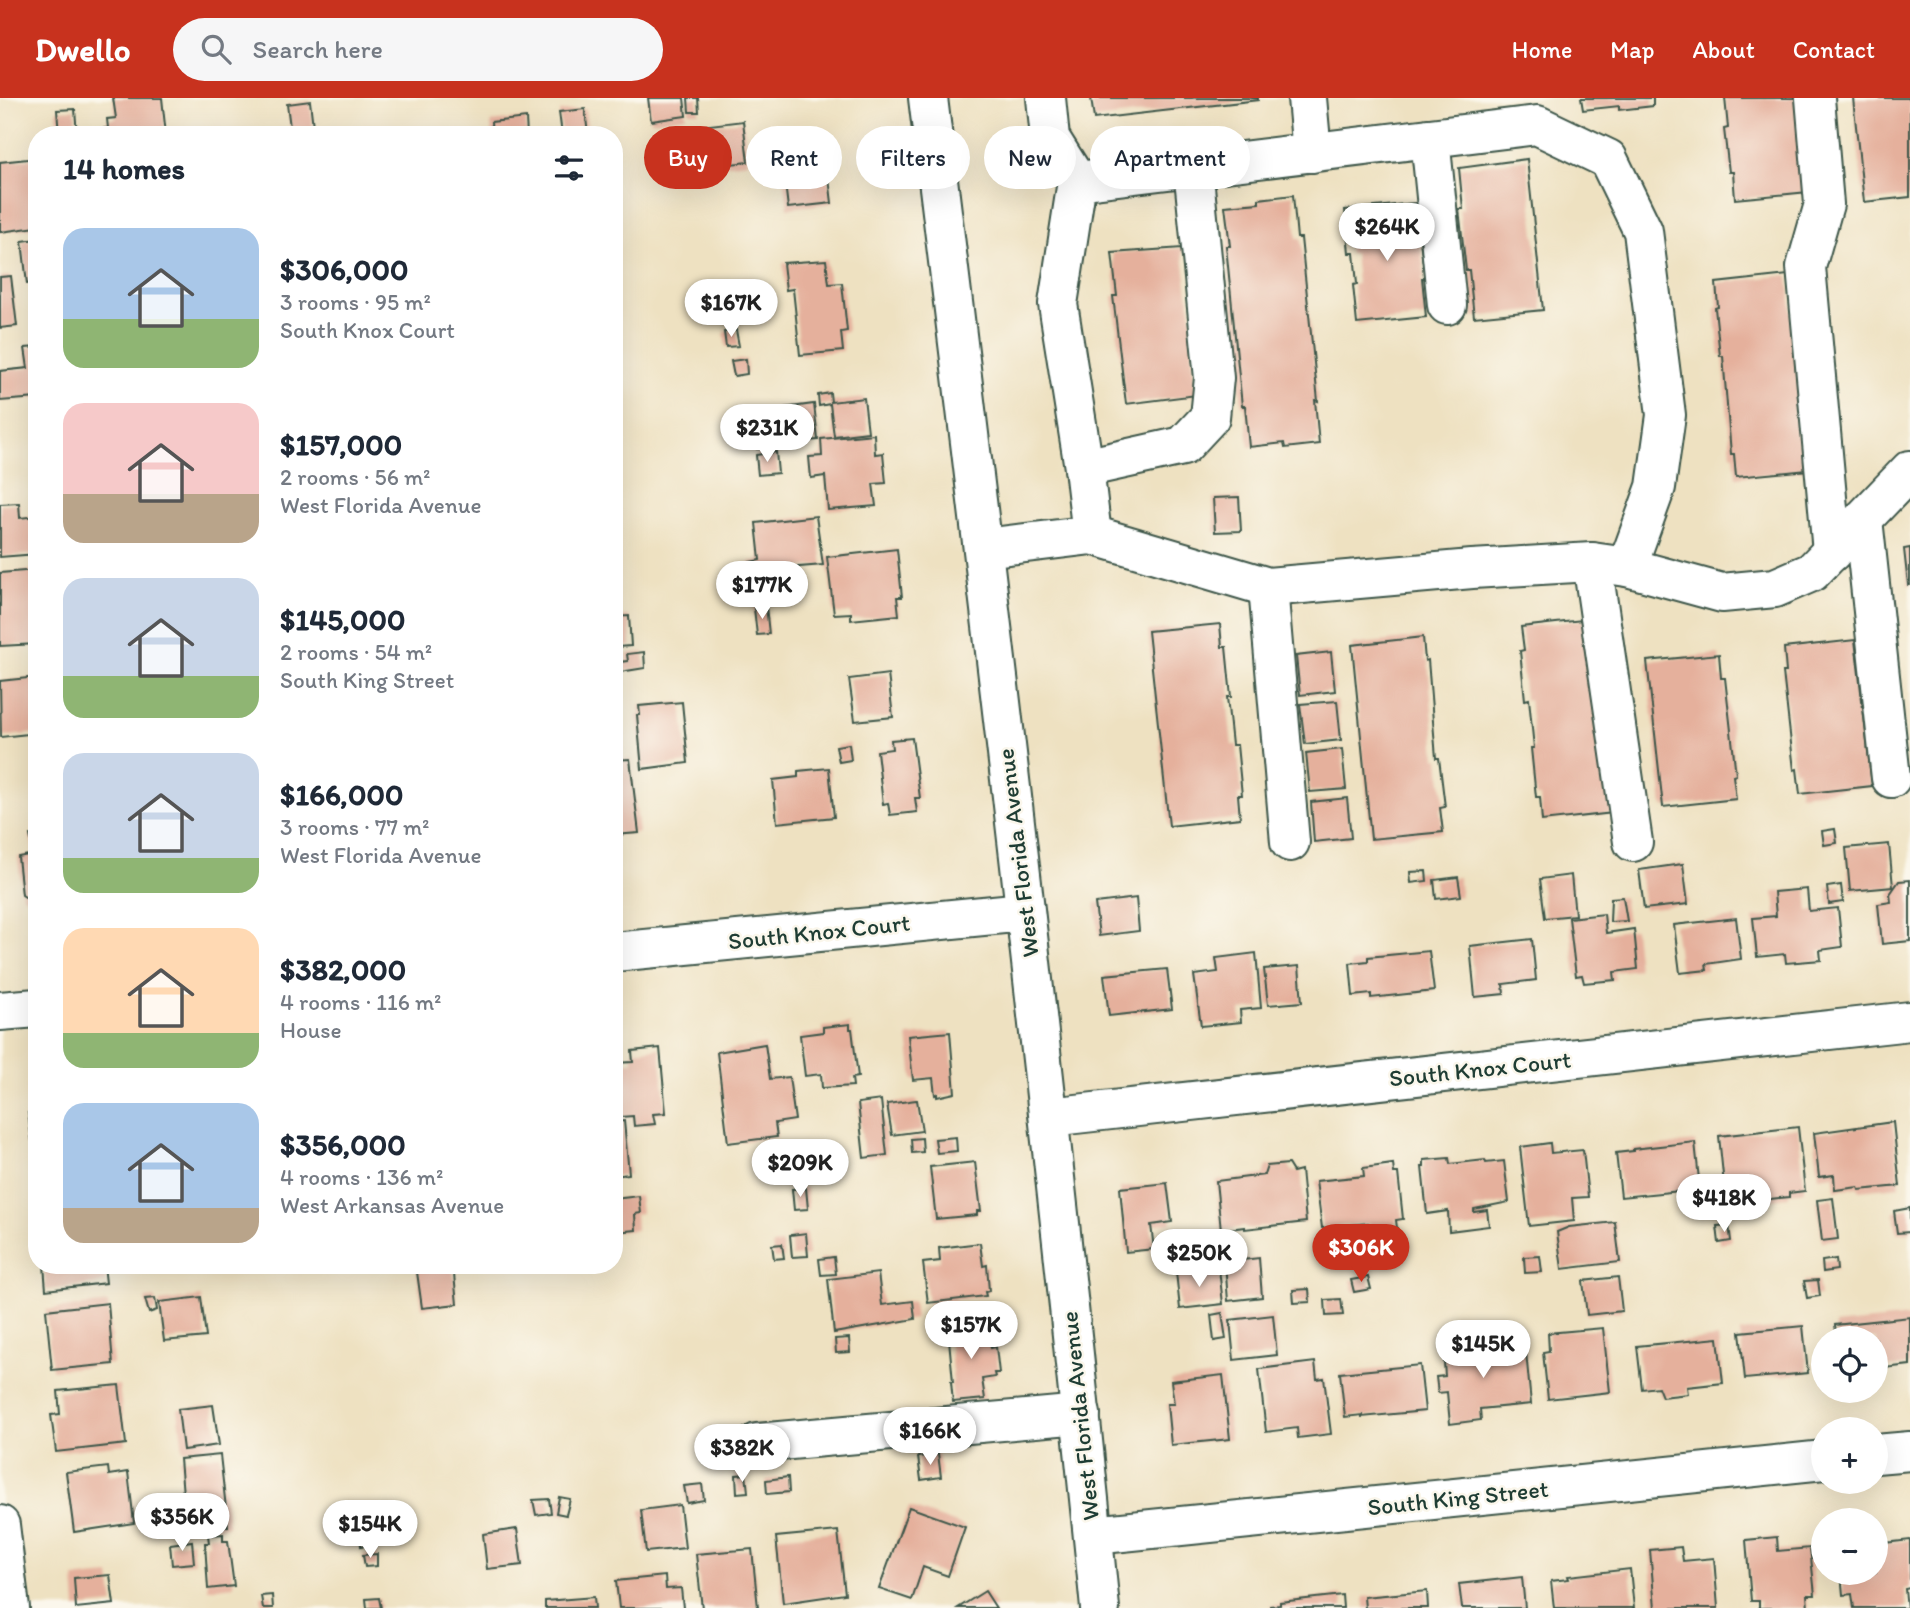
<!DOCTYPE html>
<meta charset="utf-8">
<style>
:root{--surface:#fff;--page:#f6f6f7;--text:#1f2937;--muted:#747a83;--accent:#c8321e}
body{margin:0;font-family:Itim,sans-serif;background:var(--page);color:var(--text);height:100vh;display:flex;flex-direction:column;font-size:26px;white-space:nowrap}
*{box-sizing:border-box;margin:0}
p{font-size:23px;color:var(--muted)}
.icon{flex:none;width:38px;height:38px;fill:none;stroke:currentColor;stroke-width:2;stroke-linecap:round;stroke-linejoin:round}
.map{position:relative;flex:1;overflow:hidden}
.drawer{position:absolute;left:28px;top:28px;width:595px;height:1148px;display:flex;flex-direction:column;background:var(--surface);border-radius:28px;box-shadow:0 7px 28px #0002}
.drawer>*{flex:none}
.hud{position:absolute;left:644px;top:28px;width:665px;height:63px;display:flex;gap:14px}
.tools{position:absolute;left:1811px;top:1228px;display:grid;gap:14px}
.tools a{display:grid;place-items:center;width:77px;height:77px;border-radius:50%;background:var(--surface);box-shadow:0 7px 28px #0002;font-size:35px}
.price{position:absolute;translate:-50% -60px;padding:0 16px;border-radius:24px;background:#fff;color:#222;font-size:23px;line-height:46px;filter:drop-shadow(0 2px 4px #0008)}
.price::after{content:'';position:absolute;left:50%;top:42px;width:21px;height:16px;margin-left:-10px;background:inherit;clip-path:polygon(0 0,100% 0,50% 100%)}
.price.active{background:var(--accent);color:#fff}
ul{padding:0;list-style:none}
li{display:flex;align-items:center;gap:21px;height:175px;padding:0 35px}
li span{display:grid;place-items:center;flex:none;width:196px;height:140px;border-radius:21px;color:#555}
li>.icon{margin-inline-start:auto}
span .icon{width:84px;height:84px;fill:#fffc;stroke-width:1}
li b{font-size:30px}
h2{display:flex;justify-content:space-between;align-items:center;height:84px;padding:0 35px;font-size:30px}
.pill{padding:0 24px;border-radius:32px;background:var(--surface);box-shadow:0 7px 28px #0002;font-size:24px;line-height:63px}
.pill.active{background:var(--accent);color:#fff}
header{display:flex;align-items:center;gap:42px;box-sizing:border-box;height:98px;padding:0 35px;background:var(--accent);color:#fff}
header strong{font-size:33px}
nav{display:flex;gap:38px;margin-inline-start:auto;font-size:24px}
.search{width:490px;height:63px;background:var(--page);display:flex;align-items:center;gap:18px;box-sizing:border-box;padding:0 24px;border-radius:38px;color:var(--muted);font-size:26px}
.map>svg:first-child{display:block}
</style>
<header>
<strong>Dwello</strong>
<div class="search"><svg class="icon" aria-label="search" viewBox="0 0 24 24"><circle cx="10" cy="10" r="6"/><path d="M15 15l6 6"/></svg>Search here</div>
<nav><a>Home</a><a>Map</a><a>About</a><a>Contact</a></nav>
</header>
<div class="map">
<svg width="1910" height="1510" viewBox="0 0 1910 1510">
<rect width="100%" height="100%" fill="#fbf7ec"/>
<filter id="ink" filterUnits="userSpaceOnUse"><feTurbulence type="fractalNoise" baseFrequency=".0143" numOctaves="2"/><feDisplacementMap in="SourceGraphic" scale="14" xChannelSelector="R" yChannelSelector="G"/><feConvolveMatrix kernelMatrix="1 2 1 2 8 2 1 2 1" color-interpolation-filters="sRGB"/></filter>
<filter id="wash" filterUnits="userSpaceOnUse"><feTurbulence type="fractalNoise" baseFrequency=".00686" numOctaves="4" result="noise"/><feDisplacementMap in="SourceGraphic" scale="28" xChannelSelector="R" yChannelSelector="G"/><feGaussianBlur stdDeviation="1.57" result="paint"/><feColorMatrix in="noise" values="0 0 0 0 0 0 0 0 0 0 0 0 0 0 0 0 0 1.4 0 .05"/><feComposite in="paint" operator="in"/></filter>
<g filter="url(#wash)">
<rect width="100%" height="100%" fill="#eee1c1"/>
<g id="blocks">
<g fill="#e5b09c">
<path d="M113,0H162L166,37H81V33L108,30L107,21L116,20Z"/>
<path d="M648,0H684L686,18L651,23Z"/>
<path d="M688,0H698L699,14H689Z"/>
<path d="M1091,0H1258V2L1094,21Z"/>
<path d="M1581,0H1653V8L1619,12V8L1583,12Z"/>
<path d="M1725,0H1798L1808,94L1735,101L1733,74H1729L1724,31L1728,30Z"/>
<path d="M1853,0H1910V99L1864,104Z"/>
<path d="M310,3L314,37H291L287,6Z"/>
<path d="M75,11L77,37H59L57,12Z"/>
<path d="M585,11L588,37H562L559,14Z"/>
<path d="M526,20L527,37H492L491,24Z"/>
<path d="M743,23L748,64L706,69L701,28Z"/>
<path d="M826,55L832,105L788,110L782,60Z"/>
<path d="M37,60V129L0,134V64Z"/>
<path d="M1527,61L1543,212L1474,219L1469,172H1466L1459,111H1463L1459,70Z"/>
<path d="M1293,97L1297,140H1301L1318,303L1315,302L1319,346L1285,350L1284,345L1249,349L1245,308H1242L1226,148H1230L1225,108L1259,105V101Z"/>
<path d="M1415,105L1425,180H1422L1426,219L1357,226L1353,187L1357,186L1354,155H1349L1345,112Z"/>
<path d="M37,141V185L27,186L22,143Z"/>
<path d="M1182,150L1196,254H1192L1197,297L1126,306L1113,198H1117L1112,155Z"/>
<path d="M826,162L829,186L842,185L847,233L841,234L843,253L800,257L793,191L786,192L783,165Z"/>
<path d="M1788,177L1808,372L1736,379L1734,356H1731L1723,258H1720L1715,210L1718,209L1716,185Z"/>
<path d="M11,178L17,228L0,230V179Z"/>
<path d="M736,232L739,248L726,249L724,234Z"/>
<path d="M37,249V300L0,303V273L28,270L25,250Z"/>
<path d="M746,261L747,276L734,278L731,263Z"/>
<path d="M830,295L831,304L864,300L868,334L834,338L830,306L819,308L818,297Z"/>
<path d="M814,306L818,342L767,346L768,350L757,351V347L743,348L739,316Z"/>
<path d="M874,336L875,356L883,355L886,385L873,386L876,408L828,412L825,378L811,380L809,359L822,358L821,341Z"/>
<path d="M776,354L778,375L758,377L756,357Z"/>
<path d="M1239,399L1241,433L1215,434L1213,400Z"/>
<path d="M19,405L20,420L37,418V456L0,459V406Z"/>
<path d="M816,418L823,467L763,472L765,484L753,486L750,464L760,462L756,425Z"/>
<path d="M1910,450V487H1908L1904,451Z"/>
<path d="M897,451L902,499H897L899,517L851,522V515L834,516L827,459Z"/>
<path d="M37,472V546L0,548V475Z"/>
<path d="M766,508L769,536L757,537L754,510Z"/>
<path d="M629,518L631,548L617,549L614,519Z"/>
<path d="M1591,521L1613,715L1542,723L1540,699H1536L1531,650H1534L1529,601L1525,602L1520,553L1524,552L1521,529Z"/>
<path d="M1220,526L1222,549H1226L1231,599H1227L1232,647H1237L1242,697H1238L1240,720L1169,728L1148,533Z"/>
<path d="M1423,539L1425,563L1428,562L1436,660H1439L1445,709L1440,710L1443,734L1371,741L1352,547Z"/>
<path d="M1855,542L1872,688L1800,696L1797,671L1794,672L1783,574H1786L1784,550Z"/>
<path d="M644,554L645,570L620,574L619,564L628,563L627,556Z"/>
<path d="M1331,554L1335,593L1300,597L1296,558Z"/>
<path d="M1719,556L1721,580H1725L1736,677L1733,678L1736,701L1663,709L1647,563Z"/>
<path d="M888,576L893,619L855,623L849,581Z"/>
<path d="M37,579V635L1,639L0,583Z"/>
<path d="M1337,603L1341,642L1305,646L1300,606Z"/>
<path d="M682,604L688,665L642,671L637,617H640L639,608Z"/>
<path d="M912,640L920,700H915L917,714L890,717L888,705L883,706L877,653L892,651L891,642Z"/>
<path d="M849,646L851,662L839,664L836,648Z"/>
<path d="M1342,651L1346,691L1310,694L1306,655Z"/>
<path d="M630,661L639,735L614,737V662Z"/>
<path d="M829,670L834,719L777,725L773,682L798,679V673Z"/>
<path d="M1347,700L1351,740L1314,744L1311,704Z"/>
<path d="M1835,731L1837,745L1824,747L1822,733Z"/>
<path d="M37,736V799L28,801L22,797L18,759L34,756L30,737Z"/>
<path d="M1889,746L1893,789L1850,793L1846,750Z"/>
<path d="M1683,766L1688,806L1644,811L1639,772Z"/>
<path d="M1426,773L1427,783L1411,785L1410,774Z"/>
<path d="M1571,777L1575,817L1545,820L1540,781Z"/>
<path d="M1458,779L1461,798L1436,801L1434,782Z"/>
<path d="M1910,782V843L1882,846L1878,806L1891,804L1890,796L1899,783Z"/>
<path d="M1841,787L1843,804L1829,806L1827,789Z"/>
<path d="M1807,791L1809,813L1838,810L1842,849L1820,852L1821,862L1786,865L1785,856L1757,859L1753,820L1776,818L1774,794Z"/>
<path d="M1623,799L1627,823L1610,824L1611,800Z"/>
<path d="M1136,800L1139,833L1099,838L1095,805Z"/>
<path d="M1604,816L1606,835L1634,831L1638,871L1614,874L1615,882L1584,885L1582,877L1576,878L1569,820Z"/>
<path d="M1736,820L1741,861L1706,866L1707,872L1680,875L1674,827Z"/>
<path d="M1532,841L1536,882L1503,886L1504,896L1475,899L1470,848Z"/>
<path d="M1429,853L1434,893L1371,900V896L1353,898L1350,865L1368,863V859Z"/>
<path d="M1256,855L1261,910L1240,912L1241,924L1201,928L1194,877L1218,874L1216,860Z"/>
<path d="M1299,868L1302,904L1268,907L1264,871Z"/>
<path d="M1167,871L1172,911L1109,918L1104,877Z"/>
<path d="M850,926V931H852L858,979L852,980L853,988L822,990L821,976L805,978L800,937L823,934V929Z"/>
<path d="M950,934L955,995L937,999V996L935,997L933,980L913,982L908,938Z"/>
<path d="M765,946L770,981L789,979L795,1022L775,1025L777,1039L728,1045L717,954Z"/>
<path d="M660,950L666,1015L653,1016L655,1026L634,1028L633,1018L620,1019L614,965L633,964L632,953Z"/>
<path d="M881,1002L887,1057L864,1060L858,1005Z"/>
<path d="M916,1002H917L922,1033L892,1037L887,1006Z"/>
<path d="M37,1014V1066H35L28,1015Z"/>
<path d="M624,1023L629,1076L614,1078V1024Z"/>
<path d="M1893,1024L1900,1088L1859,1092L1858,1089L1835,1092L1834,1077L1819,1079L1814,1035Z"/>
<path d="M1798,1029L1805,1093L1789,1095V1099L1726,1106L1719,1038Z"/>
<path d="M956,1039L957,1053L937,1055L935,1041Z"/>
<path d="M922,1040L923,1054L912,1055L911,1041Z"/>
<path d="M1695,1044L1700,1091L1621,1099L1616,1055L1633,1053V1051Z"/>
<path d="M1550,1045L1551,1055L1583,1052L1588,1099L1572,1100L1574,1123L1529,1128L1520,1049Z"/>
<path d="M1449,1060L1450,1066L1485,1062L1486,1065L1504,1063L1509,1104L1474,1111V1114L1487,1112L1489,1128L1449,1133L1448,1113L1427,1116L1422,1069H1424V1062Z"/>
<path d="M975,1064L981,1113H977V1117L936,1121L930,1069Z"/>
<path d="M1288,1066L1293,1074L1301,1072L1306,1124L1245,1131V1129L1221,1132L1216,1083L1264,1077L1267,1068Z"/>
<path d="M1393,1066L1394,1075H1398L1403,1121L1396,1122L1398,1138L1370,1141L1368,1125L1322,1130L1316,1083L1364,1078L1363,1070Z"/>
<path d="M1167,1085L1172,1124L1151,1127L1154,1151L1126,1154L1120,1090Z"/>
<path d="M806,1090L808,1111L794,1112L792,1091Z"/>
<path d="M639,1098L641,1115L635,1116L636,1132L615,1134L614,1101Z"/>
<path d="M1833,1100L1838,1141L1822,1143L1817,1102Z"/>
<path d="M1910,1110V1134L1897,1135L1894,1113Z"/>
<path d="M1615,1124L1620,1164L1562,1171L1557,1134L1569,1129Z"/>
<path d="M1729,1127L1731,1143L1719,1145L1717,1128Z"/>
<path d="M1361,1129L1363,1146L1354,1148L1351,1130Z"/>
<path d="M806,1135L808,1158L792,1159L790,1137Z"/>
<path d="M980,1145L983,1168L987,1167L989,1193L985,1194L986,1198L928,1205L923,1165L940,1163L939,1150Z"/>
<path d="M782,1146L784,1160L774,1161L772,1147Z"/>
<path d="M1540,1158L1542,1174L1525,1175L1524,1159Z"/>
<path d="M834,1159L836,1176L821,1177L819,1161Z"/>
<path d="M1259,1160L1262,1199L1228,1203L1225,1164Z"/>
<path d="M1836,1161L1837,1172L1823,1174L1822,1163Z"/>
<path d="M44,1167H104L106,1185L46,1192Z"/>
<path d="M416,1167H453L457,1206L422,1210Z"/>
<path d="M1219,1171L1223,1206L1180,1211L1176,1174Z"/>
<path d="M878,1175L882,1207L913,1203L915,1221L834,1235L828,1181Z"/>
<path d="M1368,1179L1371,1191L1354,1194L1351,1182Z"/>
<path d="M1618,1179L1622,1213L1587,1217L1583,1183Z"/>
<path d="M1818,1182L1820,1198L1807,1200L1804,1183Z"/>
<path d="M1309,1191L1310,1204L1294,1205L1293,1192Z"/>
<path d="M201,1199L206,1239L164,1243L159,1204Z"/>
<path d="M155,1200L157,1212L149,1215L145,1201Z"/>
<path d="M1341,1201L1343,1217L1326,1218L1325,1202Z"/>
<path d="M108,1205L113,1266L52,1272L46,1212Z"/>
<path d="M1222,1215L1226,1241L1214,1243L1211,1217Z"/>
<path d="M1273,1217L1277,1257L1234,1262L1230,1222Z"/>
<path d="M1910,1219V1267L1876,1271V1241H1837L1835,1227Z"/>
<path d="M989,1226L991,1250L996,1249L999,1275H994L995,1279L982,1281L985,1301L953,1304L951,1284H953L948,1231Z"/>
<path d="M1803,1228L1808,1275L1745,1281L1740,1234Z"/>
<path d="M1603,1230L1610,1294L1548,1301L1543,1254L1549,1253L1548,1235Z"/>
<path d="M849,1240L850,1254L836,1255L835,1241Z"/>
<path d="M1718,1240L1723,1285L1687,1289L1688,1296L1662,1299L1658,1289L1642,1291L1637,1248Z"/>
<path d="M1506,1244V1255L1526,1254L1531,1306L1480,1311L1481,1322L1450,1326L1447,1294L1438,1295L1436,1279L1445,1278L1443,1250Z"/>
<path d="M1315,1264L1317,1281L1324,1280L1331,1336L1298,1340L1297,1330L1266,1334L1259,1271Z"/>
<path d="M1420,1267L1425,1313L1362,1319V1317L1345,1319L1340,1275Z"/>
<path d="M1223,1277L1230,1341L1171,1347L1167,1306H1174L1171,1283Z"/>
<path d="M119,1287L126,1346L56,1354L51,1317L60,1316L58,1293Z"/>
<path d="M213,1307L219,1347L183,1352L178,1311Z"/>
<path d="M938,1356L941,1379L921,1382L918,1359Z"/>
<path d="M220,1357L228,1428L186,1432L180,1361Z"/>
<path d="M108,1369L109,1377L128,1374L134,1425L74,1434L66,1374Z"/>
<path d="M746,1376L748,1394L737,1395L736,1377Z"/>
<path d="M788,1379L789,1394L767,1396L766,1382Z"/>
<path d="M702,1386L704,1402L687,1405L684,1388Z"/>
<path d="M559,1399L570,1401L566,1417L556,1415Z"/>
<path d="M549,1401L551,1415L536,1417L533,1402Z"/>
<path d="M680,1407L685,1450L646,1454L641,1412Z"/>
<path d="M909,1409L965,1429L948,1478L923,1469L912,1502L879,1491Z"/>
<path d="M366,1422L368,1447L361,1448L359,1423Z"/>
<path d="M354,1426L356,1439L342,1441L340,1428Z"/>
<path d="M517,1431L522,1467L487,1471L483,1436Z"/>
<path d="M838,1433L845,1496L783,1505L776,1439Z"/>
<path d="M223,1436V1443H228L234,1488L208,1491L205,1445H209L208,1437Z"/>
<path d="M1777,1439L1778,1453L1810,1450L1815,1497H1807L1808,1510H1759V1503H1751L1746,1442Z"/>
<path d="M1910,1442V1490L1905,1491L1907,1510H1854L1852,1496L1843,1497L1841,1475H1876V1446Z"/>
<path d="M192,1443L194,1465L172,1467L170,1446Z"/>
<path d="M1681,1449L1683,1463L1714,1460L1718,1510H1655L1650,1452Z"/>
<path d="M752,1451L758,1510H702L696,1456Z"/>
<path d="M377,1456V1468L365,1469L363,1457Z"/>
<path d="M1630,1471L1634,1510H1554L1551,1483L1569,1481L1568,1478Z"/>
<path d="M110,1477L114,1506L76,1510L74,1480Z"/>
<path d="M665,1478L666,1491L681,1490L683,1510H619L616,1483Z"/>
<path d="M1522,1479L1525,1510H1462L1459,1486Z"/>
<path d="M985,1493L996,1510H958Z"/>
<path d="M1427,1493L1428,1510H1365L1364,1499Z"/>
<path d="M272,1497L273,1510H263L261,1498Z"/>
<path d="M1342,1497L1343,1510H1270V1508L1280,1507V1504Z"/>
<path d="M594,1499L595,1510H545V1503Z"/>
<path d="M379,1500L381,1510H367L366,1501Z"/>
</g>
</g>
</g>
<g filter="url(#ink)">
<use href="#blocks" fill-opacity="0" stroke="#3e5649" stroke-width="2"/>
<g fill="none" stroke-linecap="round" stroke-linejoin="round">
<g stroke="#3e5649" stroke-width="42">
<g id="minor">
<path d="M928,0C990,503 1050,1006 1100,1510"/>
<path d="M1046,0L1050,40L1077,83"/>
<path d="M1307,0L1312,55"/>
<path d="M1815,0L1824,106L1806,169L1832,454"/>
<path d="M1430,40L1447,207"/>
<path d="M1084,370L1183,348L1210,319L1214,280L1193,69"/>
<path d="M1863,421L1891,680"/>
<path d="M1092,437L1084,370L1058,206L1077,83L1537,27L1608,61L1643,133L1666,317L1656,389L1627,469"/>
<path d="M984,450L1092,437L1268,489L1472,471L1592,464L1627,469L1722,495L1775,490L1812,474L1910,372"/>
<path d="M1592,464L1633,744"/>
<path d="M1268,489L1290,744"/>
<path d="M614,854L1024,814"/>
<path d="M0,913L37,910"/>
<path d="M1049,1019L1910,923"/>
<path d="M757,1345L1081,1316"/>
<path d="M1876,1356L1910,1353"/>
<path d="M0,1427L10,1510"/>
<path d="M1093,1437L1824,1362"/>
</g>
</g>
<use href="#minor" stroke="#fff" stroke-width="38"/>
</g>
</g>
<g text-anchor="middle" stroke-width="5" stroke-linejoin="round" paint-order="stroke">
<g font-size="24" fill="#1f3d34" stroke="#fbf7ec">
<text transform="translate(1018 755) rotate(-97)" y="8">West Florida Avenue</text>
<text transform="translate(819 834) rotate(-6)" y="8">South Knox Court</text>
<text transform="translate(1480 971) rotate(-6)" y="8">South Knox Court</text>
<text transform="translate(1080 1318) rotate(-96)" y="8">West Florida Avenue</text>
<text transform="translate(1458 1400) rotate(-6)" y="8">South King Street</text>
</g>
</g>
</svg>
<div class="tools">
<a><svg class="icon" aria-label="locate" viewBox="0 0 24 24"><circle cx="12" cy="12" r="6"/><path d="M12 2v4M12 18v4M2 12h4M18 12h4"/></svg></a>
<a>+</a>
<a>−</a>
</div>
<b class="price" style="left:1387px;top:165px">$264K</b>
<b class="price" style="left:731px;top:241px">$167K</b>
<b class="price" style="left:767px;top:366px">$231K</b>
<b class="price" style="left:762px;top:523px">$177K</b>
<b class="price" style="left:800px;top:1101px">$209K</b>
<b class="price" style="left:1724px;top:1136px">$418K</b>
<b class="price active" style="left:1361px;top:1186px">$306K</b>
<b class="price" style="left:1199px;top:1191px">$250K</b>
<b class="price" style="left:971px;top:1263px">$157K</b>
<b class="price" style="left:1483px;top:1282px">$145K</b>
<b class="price" style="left:930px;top:1369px">$166K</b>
<b class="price" style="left:742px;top:1386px">$382K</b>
<b class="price" style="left:182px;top:1455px">$356K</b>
<b class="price" style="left:370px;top:1462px">$154K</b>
<div class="hud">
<a class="pill active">Buy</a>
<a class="pill">Rent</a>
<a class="pill">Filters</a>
<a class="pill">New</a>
<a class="pill">Apartment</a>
</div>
<section class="drawer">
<h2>14 homes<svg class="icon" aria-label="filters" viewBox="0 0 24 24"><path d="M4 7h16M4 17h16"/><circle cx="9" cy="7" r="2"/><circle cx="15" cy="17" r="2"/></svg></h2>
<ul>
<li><span style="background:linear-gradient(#a9c7e8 65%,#8fb573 0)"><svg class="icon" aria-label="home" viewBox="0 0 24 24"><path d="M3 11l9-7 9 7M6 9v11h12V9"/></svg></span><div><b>$306,000</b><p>3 rooms · 95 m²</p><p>South Knox Court</p></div></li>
<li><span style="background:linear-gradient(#f6c9c9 65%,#b9a48a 0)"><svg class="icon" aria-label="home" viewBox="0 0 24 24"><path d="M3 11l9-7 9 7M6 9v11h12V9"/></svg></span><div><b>$157,000</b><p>2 rooms · 56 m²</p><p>West Florida Avenue</p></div></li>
<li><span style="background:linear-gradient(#c9d6e8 70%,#8fb573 0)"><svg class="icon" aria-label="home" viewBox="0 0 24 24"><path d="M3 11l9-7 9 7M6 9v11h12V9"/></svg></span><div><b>$145,000</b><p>2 rooms · 54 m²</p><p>South King Street</p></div></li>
<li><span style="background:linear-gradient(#c9d6e8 75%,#8fb573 0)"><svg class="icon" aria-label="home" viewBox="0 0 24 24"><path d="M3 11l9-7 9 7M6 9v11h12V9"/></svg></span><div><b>$166,000</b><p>3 rooms · 77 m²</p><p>West Florida Avenue</p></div></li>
<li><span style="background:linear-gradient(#ffd9b3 75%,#8fb573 0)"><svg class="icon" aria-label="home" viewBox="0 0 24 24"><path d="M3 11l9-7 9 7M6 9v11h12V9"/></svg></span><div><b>$382,000</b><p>4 rooms · 116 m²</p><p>House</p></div></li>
<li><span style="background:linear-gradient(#a9c7e8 75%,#b9a48a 0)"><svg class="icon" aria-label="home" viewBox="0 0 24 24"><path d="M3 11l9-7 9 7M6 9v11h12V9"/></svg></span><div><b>$356,000</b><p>4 rooms · 136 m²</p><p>West Arkansas Avenue</p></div></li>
</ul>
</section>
</div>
